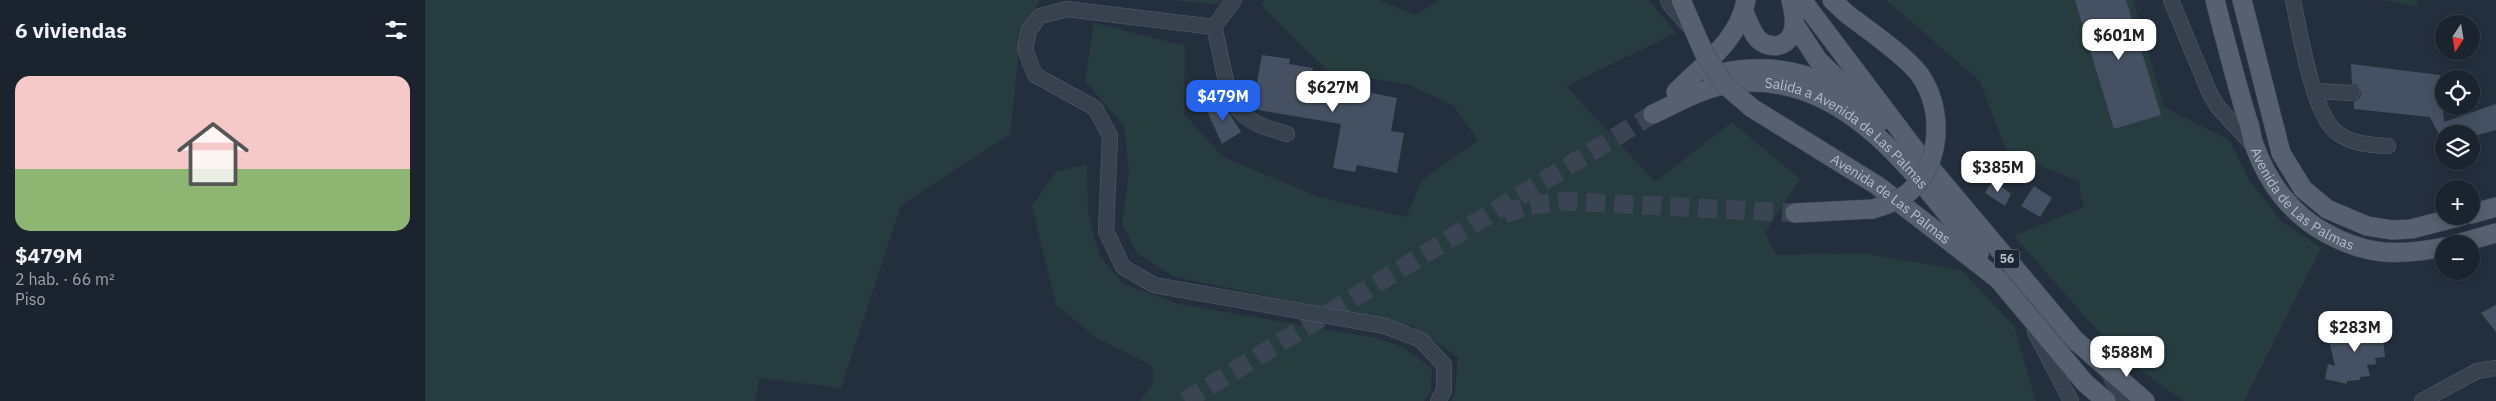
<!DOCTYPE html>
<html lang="es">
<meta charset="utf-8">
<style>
:root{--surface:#1b232e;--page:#282f3a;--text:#f1f3f6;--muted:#a0a4aa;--line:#39404a;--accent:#2563eb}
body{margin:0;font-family:"IBM Plex Sans",sans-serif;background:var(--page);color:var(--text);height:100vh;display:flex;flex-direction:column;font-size:19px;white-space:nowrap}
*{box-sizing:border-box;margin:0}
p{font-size:16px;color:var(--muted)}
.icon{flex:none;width:28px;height:28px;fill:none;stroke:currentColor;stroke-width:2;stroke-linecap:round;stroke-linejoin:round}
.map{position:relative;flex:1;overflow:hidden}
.panel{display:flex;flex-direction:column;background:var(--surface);width:425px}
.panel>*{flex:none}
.needle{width:32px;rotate:192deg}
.tools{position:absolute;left:2010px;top:15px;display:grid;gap:10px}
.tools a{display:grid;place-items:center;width:45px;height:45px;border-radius:50%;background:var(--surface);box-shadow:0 2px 12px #0003,0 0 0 1px var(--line);font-size:25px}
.price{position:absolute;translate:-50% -42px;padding:0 11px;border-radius:10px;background:#fff;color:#222;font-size:16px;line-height:32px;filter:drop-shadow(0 1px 2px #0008)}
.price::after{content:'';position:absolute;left:50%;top:30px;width:15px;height:11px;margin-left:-8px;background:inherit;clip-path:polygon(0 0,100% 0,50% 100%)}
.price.current{background:var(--accent);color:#fff}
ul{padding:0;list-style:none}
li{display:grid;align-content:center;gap:10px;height:265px;padding:0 15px}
li span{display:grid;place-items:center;height:155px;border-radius:15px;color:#555}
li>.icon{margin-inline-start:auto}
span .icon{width:90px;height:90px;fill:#fffc;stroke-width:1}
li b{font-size:21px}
h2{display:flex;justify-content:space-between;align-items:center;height:60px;padding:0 15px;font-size:21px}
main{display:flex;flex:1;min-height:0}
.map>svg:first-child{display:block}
</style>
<main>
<section class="panel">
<h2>6 viviendas<svg class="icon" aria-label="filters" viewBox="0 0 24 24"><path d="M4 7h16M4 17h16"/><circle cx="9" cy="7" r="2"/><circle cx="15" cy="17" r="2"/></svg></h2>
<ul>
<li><span style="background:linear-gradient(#f6c9c9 60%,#8fb573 0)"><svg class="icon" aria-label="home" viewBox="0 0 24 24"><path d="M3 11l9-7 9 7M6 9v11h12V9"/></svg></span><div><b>$479M</b><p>2 hab. · 66 m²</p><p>Piso</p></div></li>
</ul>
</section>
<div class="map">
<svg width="2071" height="401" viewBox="0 0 2071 401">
<rect width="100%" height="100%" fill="#242f3e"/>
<g fill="#263c3f">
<path d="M0,0H615L596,34L585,134L476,205L416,388L335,378L330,401H0Z"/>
<path d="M748,0H798L795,5Z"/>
<path d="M840,0H953L990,15L1014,0H1223L1251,33L1141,86L1230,182L1307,122L1375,179L1340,233L1351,255L1436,253L1536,270L1589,326L1611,401H1026L1030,392L1033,357L987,326L750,277L712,254L697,223L704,171L699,126L660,81L669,23L760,46L759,114L798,157L894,197L981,217L997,180L1053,140L1029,106L985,85L903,71L836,5Z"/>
<path d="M1461,0H1708L1739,107L1804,140L1824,180L1857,222L1896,248L1819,401H1759L1695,356L1589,236L1659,207L1653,181L1582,153L1555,81Z"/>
<path d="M1959,0H1993L1992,7Z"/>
<path d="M662,164L663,214L675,257L699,284L753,304L952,338L975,346L1007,368L1006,390L999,401H715L729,381L727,366L670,337L631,304L607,206L631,172Z"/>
</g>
<g fill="#455162">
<path d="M1650,0H1701L1736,115L1689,129Z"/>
<path d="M837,55L865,59L864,64L888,68L886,81L972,98L966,131L979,133L972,173L932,165L930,172L908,168L916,124L827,109Z"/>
<path d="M1926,64L2015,75L2019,122L2071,104V130L2046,137V134H2019V144L2005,117L1929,109V102L1935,98L1936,93L1932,85L1927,84Z"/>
<path d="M795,99L816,132L797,144L781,109Z"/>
<path d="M1568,180L1586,194L1580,206L1560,193Z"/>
<path d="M1609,186L1627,198L1615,217L1596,206Z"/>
<path d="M2071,305V332L2056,313Z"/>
<path d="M1959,327L1961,338H1958L1960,357L1950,358L1951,364L1942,365L1945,376L1935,377V380L1922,381V384L1900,379L1903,364L1910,366L1902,332Z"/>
</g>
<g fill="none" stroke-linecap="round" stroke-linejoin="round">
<g stroke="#3a4453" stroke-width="19" stroke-dasharray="19 9" stroke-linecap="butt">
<path d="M1079,214L1102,206L1138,201L1370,213"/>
<path d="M760,401L1228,114"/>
</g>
<g stroke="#565f6c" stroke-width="16">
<g id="minor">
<path d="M809,0L789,27L642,9L615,16L604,30L600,49L610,75L670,108L685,136L681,231L698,267L729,285L960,326L996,340L1019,365V391L1013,401"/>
<path d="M1243,0L1246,6L1264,26"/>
<path d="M1746,0L1785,94L1793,107L1829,146"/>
<path d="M1868,0C1875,32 1887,111 1911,132C1926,144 1945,145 1963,146"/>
<path d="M789,27C796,52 799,89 814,110C825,124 846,129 862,134"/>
<path d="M1890,91L1927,93"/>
<path d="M1610,332L1646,401"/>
<path d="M1682,369L1699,401"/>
<path d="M1997,401L2052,371L2071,368"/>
</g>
</g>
<g stroke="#414a57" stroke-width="20">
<g id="major">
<path d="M1256,0L1279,53"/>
<path d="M1377,0L1488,147L1650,340L1720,401"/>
<path d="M1407,0L1422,14"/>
<path id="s1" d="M1790,0C1800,39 1810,79 1822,118C1826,127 1826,138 1830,147C1843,183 1867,215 1901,233C1942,256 1974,256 2019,247"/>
<path d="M1817,0L1856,153L1878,189L1902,209L1942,226L1967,230L1986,229L2037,216"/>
<path d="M1319,12C1323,20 1327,34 1334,40C1347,51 1366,46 1369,27C1370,19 1368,8 1366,0"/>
<path d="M1370,25L1393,60L1422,88"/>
<path d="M1287,75C1351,58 1408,77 1458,120"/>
<path d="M1251,92C1278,64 1314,41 1321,0"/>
<path id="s2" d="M1327,108L1453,186L1573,279L1660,383L1681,401"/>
<path id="s3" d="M1228,114C1254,102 1281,86 1310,83C1423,71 1492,178 1554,254"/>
<path d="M1370,213L1448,209"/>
<path d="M2046,214L2071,207"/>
<path d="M2032,244L2071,233"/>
</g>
</g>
<use href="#minor" stroke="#38414e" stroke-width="15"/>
<use href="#major" stroke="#56606e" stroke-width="19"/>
<g stroke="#414a57" stroke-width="20" stroke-linecap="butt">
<g id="major-bridge">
<path d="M1422,14C1442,29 1481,56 1495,75C1519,110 1517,165 1483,193C1473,201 1460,205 1448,209"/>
<path d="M1279,53L1300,85L1327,108"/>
</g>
</g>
<use href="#major-bridge" stroke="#56606e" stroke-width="19"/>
</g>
<g text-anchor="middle" stroke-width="4.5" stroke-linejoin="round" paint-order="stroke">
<rect fill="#1d2633" stroke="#878f9c" stroke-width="1" x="1569.5" y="249.5" width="25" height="19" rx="4"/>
<g font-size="12" font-weight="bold" fill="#b4bcc9">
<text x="1582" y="263">56</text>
</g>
<g font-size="14" fill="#b4bcc9" stroke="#1d2633">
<text dy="5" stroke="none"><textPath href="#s3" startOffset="216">Salida a Avenida de Las Palmas</textPath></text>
<text dy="5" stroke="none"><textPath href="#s1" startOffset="225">Avenida de Las Palmas</textPath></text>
<text dy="5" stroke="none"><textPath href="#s2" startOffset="166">Avenida de Las Palmas</textPath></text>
</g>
</g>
</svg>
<div class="tools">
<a><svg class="needle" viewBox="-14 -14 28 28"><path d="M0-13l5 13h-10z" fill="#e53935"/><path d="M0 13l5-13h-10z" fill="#a0a4aa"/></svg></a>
<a><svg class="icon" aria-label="locate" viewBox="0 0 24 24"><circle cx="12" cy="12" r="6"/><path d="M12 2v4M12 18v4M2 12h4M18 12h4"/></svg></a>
<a><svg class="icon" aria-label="layers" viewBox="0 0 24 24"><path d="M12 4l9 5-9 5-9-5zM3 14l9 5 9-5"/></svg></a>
<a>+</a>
<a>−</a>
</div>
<b class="price" style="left:1694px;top:61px">$601M</b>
<b class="price" style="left:908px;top:113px">$627M</b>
<b class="price current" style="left:798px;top:122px">$479M</b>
<b class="price" style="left:1573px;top:193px">$385M</b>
<b class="price" style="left:1930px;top:353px">$283M</b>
<b class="price" style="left:1702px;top:378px">$588M</b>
</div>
</main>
